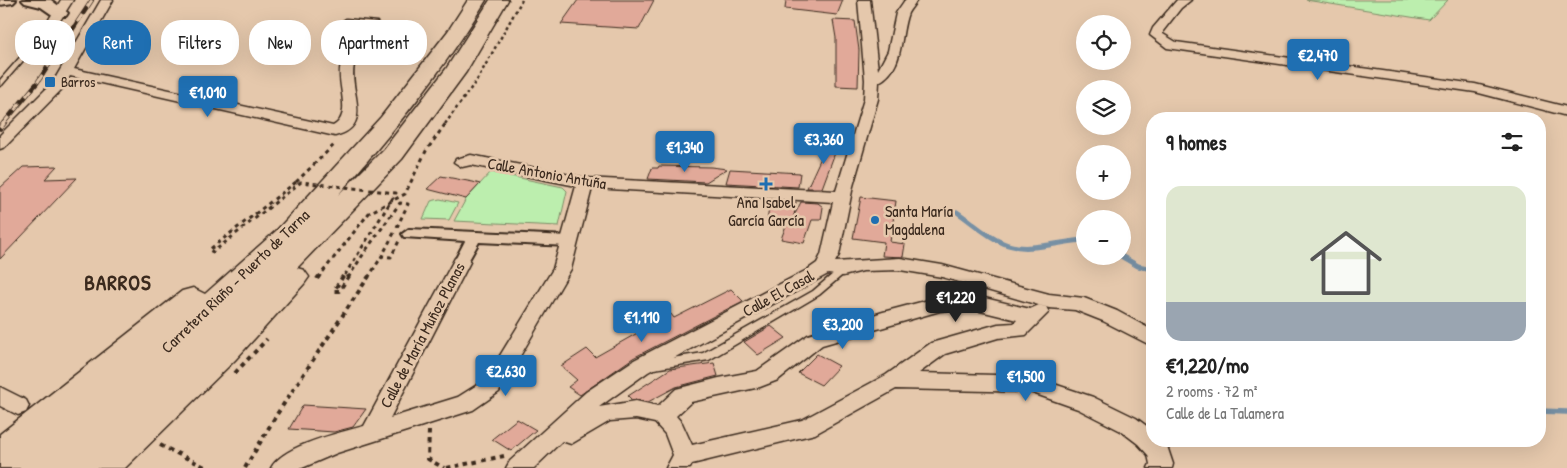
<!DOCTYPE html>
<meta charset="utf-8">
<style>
:root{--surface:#fff;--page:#f6f6f6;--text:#222;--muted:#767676;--accent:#1f6fb2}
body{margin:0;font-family:"Patrick Hand",sans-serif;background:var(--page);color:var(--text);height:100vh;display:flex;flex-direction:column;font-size:19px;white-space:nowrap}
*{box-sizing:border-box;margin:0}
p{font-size:16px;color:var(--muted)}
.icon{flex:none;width:28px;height:28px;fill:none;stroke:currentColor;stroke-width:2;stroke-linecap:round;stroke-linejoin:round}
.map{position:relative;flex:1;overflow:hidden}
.sheet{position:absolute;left:1146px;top:112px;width:400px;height:335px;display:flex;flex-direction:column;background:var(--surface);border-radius:20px;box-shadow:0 5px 20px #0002}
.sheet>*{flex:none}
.top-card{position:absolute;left:15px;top:20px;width:475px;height:45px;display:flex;gap:10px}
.buttons{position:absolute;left:1076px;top:15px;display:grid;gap:10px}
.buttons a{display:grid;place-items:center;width:55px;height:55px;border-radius:50%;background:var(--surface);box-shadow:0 5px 20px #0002;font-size:25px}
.price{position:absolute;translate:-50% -42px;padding:0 11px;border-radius:5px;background:var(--accent);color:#fff;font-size:16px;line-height:32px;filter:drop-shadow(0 1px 2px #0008)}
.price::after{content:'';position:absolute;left:50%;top:30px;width:15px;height:11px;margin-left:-8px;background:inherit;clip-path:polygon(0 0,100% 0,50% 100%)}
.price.current{background:#222;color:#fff}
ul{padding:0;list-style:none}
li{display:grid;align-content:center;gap:10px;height:265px;padding:0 20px}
li span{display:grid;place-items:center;height:155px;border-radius:15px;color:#555}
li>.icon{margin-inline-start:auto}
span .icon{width:90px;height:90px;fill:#fffc;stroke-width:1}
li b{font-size:21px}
h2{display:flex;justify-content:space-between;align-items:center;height:60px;padding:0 20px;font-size:21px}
.chip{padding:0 18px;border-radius:20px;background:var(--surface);box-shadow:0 5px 20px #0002;font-size:18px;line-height:45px}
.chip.current{background:var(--accent);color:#fff}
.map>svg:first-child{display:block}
</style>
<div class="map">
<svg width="1567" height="468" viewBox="0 0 1567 468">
<rect width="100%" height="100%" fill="#e5c8ac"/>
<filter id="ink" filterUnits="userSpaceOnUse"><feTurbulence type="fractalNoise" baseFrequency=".02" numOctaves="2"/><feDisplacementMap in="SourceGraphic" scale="10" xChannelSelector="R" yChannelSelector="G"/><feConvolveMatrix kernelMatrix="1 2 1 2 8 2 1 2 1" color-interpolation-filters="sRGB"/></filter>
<g filter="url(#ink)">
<g fill="#bceeae" stroke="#7c8c66">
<path d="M1306,0H1448L1429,20Z"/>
<path d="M491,172L563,187L567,191L559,226L454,221L466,199Z"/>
<path d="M440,199L458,203L449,220L423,219L431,201Z"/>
</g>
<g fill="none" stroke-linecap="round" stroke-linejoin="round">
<g stroke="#7790a4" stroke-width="5">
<path d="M957,212C972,222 986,236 1003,243C1027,254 1059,241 1085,240"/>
<path d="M1121,256L1138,266L1152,269"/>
</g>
<path stroke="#7790a4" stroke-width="5.5" d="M1540,411L1567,412"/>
</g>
<g fill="#e1a999" stroke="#3b2a1e">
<path d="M578,0H654L639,29L561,24Z"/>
<path d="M786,0H843L837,15L785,9Z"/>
<path d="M833,20L855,21L859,50L858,87L836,86V38Z"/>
<path d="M830,138L839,142L822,188H807Z"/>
<path d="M57,166L45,179L77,178L0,259V188L23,167Z"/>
<path d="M659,166L711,167L727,169L706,182L648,179L652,168H658Z"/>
<path d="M730,169L800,173L798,187L726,183Z"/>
<path d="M441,176L473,182L480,184L466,199L427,189Z"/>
<path d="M861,197L896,201L890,242L905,244L903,257L882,256L884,242L853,238Z"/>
<path d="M770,200L796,202L794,216L801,202L818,203L823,207L821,220H812L804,243L781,239L787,223L767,222Z"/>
<path d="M731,289L743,301L633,358L580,395L568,387L577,380L561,366L587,349L595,357L671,314L674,318Z"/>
<path d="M771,326L786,338L758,355L744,342Z"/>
<path d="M817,354L839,366L821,385L798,373Z"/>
<path d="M714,363L718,376L676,387L648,402L632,400L628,396L670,369Z"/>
<path d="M303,405L335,407L366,409L353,427L334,432L289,429Z"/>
<path d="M517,419L536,430L511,451L492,439Z"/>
</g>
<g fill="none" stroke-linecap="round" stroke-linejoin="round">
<g stroke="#3b2a1e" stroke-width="3">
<g id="service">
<path d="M52,22L54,23V25L2,85L0,86V80L50,23Z"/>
<path d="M843,267L848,270L846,272L819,295L709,360L654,369L650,368L649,365L650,362L654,361L703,353L813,291L840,268Z"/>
</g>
</g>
<g stroke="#3b2a1e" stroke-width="4">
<path id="pedestrian" d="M409,229L569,236L576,241L569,246L479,242L466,265L461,267L454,262L465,241L404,237L402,234Z"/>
</g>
<g stroke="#3b2a1e" stroke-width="3">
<g id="minor">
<path d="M61,0H73L56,27H48L46,24Z"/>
<path d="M101,0H113L74,69L333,126C354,115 335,83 341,64C344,51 356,39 364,28L346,27L340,23L346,19L377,22L379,25C371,37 357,50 354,65C348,91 375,126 335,136L70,76L64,87L5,147L0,149V135L53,82Z"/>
<path d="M858,0H870L878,70L888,51L896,13L905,0H917C914,5 910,9 908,13C899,37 905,68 879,82L878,99L853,186L839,255L835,262L900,258L942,265L1049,294L1084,298L1117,311L1152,330V346L1103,321L1075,310L1049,308L942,277L900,270L863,271L843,276L828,274L648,372L599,407L636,401L658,406L676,389L719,378L757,371L808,335L883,312L940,297L968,294L1030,309L1039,305L1046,307L1049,312L1026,335L998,338L945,354L919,373L1030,376L1093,397L1136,418L1152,430V441H1164L1166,443L1173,464L1172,468H1148L1150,464L1148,455L1138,444L1121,431L1078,409L1030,392L896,389L815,434L692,464L690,468H666L673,455L665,434L655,423L636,419L610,421L571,444L562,441L534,468H506L510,461L586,392L634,360L807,270L817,263L821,255L833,202L592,188L571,269L499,392L473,410L337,453L302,468H271C283,445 339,433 364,426L455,258L461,256L467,258L470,262L390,418L458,397L485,380L553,269L576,186L471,165L462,167L454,162L456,159L471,155L585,178L836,191L864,99L865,80ZM968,308L1017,320L1014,323L998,324L931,343L886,375L802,420L692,445L682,423L676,416L691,402L760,387L778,380L822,345L940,311Z"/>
<path d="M1177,0H1191L1181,8L1163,31V34L1176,42L1475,84L1567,107V116L1475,92L1167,48L1150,35L1153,28Z"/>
<path d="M0,387L26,400L29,406L26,412L18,415L0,406Z"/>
</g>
</g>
<g stroke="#3b2a1e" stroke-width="4">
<g id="tertiary">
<path d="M0,0H16L13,3L0,5Z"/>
<path d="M22,0H51L68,13L66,16H54L41,7L25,3Z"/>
</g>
</g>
<g stroke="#3b2a1e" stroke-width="3">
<path id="motorway" d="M468,0H486C444,70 392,133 338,195L384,149L446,69L490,0H508L466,72L402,159L297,268L304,270L309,277L304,284L235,360L125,468H0V434L182,291L193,288L205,294L276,231L381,117L448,31Z"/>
</g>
<path stroke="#3b2a1e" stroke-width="2.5" stroke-dasharray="3 3" stroke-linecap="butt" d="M445,124L477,80L522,0"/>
<g stroke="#3b2a1e" stroke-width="3" stroke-dasharray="4 4" stroke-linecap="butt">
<path d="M296,182L335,144"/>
<path d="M394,233L382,256L391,257L399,241"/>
<path d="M366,250L400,203L408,204L397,227"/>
<path d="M318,278L369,213L405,194L426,151L446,123"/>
<path d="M368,278L382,256"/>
</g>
<g stroke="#3b2a1e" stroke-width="4" stroke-dasharray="4.5 4.5" stroke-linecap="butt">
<path d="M317,279L319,276"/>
<path d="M235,373L267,339"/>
<path d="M429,431L428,459L444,468"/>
<path d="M160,445L207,468"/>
<path d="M245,468L277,414L369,276"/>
<path d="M447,468L504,456"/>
</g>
<use href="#service" fill="#e5c8ac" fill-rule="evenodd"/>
<use href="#pedestrian" fill="#e5c8ac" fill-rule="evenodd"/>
<use href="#minor" fill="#e5c8ac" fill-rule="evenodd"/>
<use href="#tertiary" fill="#e5c8ac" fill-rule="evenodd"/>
<use href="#motorway" fill="#e5c8ac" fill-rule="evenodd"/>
<g stroke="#3b2a1e" stroke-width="4.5">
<path id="rail-far1" d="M3,124L37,83L92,0"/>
</g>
<g stroke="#3b2a1e" stroke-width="5.5">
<path id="rail" d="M0,128L4,123"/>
</g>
<use href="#rail-far1" stroke="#e5c8ac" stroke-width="3" stroke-dasharray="9" stroke-linecap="butt"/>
<use href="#rail" stroke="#e5c8ac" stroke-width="4" stroke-dasharray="11" stroke-linecap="butt"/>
<g stroke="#3b2a1e" stroke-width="3" stroke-dasharray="4 4" stroke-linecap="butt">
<path d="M296,182L209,250L213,252L301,182L396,193L343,278"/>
<path d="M348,278L366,250"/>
</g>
<path stroke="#3b2a1e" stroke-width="4" stroke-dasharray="4.5 4.5" stroke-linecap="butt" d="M343,276L334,291H339L349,276"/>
</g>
</g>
<g fill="#1f6fb2" stroke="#e5c8ac" stroke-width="2">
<rect x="44" y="76" width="12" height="12" rx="2.5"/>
<path d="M763.5 176.5h5v5h5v5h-5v5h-5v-5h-5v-5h5z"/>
<circle cx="875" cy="220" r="5"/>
</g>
<g text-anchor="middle" stroke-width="5" stroke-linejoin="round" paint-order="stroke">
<g font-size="14" fill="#3b2a1e" stroke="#e5c8ac" text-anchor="start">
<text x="61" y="87">Barros</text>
</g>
<g font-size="16" fill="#3b2a1e" stroke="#e5c8ac">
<text transform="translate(547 173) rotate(10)" y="6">Calle Antonio Antuña</text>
<text transform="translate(235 281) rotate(-44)" y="6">Carretera Riaño - Puerto de Tarna</text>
<text transform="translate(778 293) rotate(-29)" y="6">Calle El Casal</text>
<text transform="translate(422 335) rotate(-62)" y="6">Calle de María Muñoz Planas</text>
</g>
<g font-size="16" fill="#3b2a1e" stroke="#e5c8ac">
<text x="766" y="208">Ana Isabel<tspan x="766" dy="18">García García</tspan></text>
<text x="885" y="217" text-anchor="start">Santa María<tspan x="885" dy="18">Magdalena</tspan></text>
</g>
<g font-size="21" font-weight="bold" letter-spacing="1" fill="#3b2a1e" stroke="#e5c8ac">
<text x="118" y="290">BARROS</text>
</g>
</g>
</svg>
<div class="buttons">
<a><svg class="icon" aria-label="locate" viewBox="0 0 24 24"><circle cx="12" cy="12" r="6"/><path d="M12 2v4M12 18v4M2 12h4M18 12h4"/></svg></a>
<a><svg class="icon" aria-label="layers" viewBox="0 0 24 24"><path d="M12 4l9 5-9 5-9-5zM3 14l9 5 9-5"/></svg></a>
<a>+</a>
<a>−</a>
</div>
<b class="price" style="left:1318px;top:81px">€2,470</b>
<b class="price" style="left:208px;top:118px">€1,010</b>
<b class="price" style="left:824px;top:165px">€3,360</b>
<b class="price" style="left:685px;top:173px">€1,340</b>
<b class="price current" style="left:956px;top:323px">€1,220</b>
<b class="price" style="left:642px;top:343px">€1,110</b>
<b class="price" style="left:843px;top:350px">€3,200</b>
<b class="price" style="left:506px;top:397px">€2,630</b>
<b class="price" style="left:1026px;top:402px">€1,500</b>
<div class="top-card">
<a class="chip">Buy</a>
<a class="chip current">Rent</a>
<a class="chip">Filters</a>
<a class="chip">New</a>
<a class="chip">Apartment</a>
</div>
<section class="sheet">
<h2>9 homes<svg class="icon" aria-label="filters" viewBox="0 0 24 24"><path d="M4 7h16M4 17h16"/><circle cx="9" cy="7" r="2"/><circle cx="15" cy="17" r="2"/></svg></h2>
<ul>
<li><span style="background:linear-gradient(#dfe7d0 75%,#9aa5b1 0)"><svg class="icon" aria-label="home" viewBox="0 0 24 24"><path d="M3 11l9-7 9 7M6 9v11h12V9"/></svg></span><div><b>€1,220/mo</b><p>2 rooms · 72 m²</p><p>Calle de La Talamera</p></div></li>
</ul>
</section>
</div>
